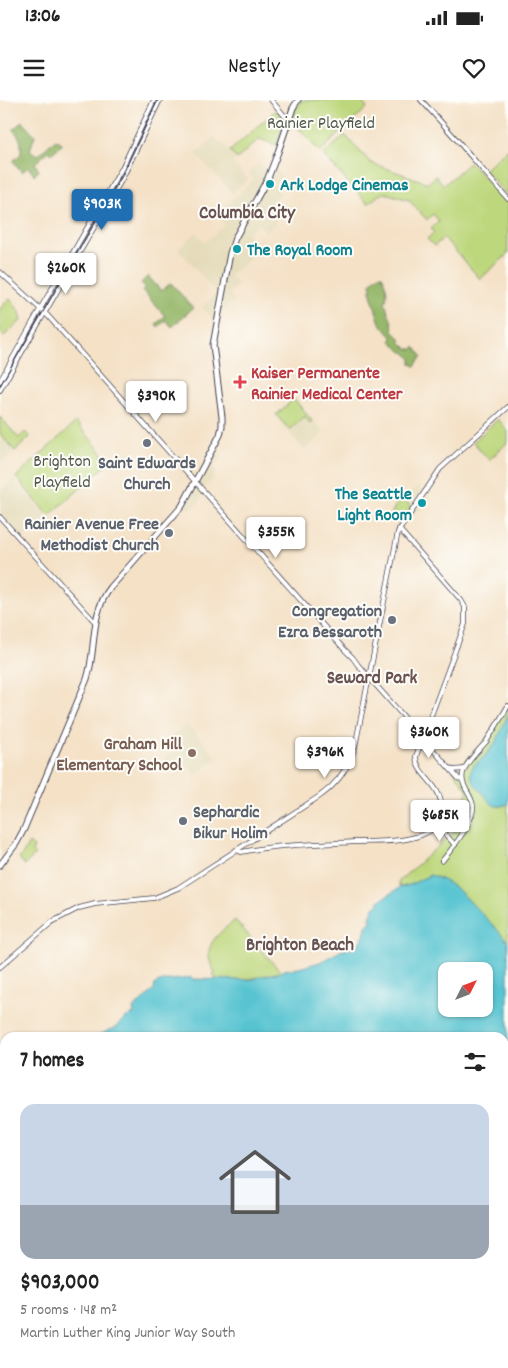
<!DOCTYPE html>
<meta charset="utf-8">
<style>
:root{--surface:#fff;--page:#f6f6f6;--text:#222;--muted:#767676;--line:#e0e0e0;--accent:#1f6fb2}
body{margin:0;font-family:Dekko,sans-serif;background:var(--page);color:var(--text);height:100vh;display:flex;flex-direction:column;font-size:19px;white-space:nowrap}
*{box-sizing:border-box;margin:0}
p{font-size:16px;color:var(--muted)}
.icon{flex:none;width:28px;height:28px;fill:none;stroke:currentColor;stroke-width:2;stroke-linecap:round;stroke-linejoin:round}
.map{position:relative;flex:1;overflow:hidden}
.side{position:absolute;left:0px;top:932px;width:509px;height:336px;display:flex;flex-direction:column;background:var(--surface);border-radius:15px 15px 0 0;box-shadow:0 1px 4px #0004}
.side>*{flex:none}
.needle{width:32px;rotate:48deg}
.buttons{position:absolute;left:438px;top:862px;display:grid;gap:10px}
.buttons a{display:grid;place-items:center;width:55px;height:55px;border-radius:10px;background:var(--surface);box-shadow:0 1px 4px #0004;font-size:25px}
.price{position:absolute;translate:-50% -42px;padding:0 11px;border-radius:5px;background:#fff;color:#222;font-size:16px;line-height:32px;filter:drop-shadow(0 1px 2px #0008)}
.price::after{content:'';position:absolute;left:50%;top:30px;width:15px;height:11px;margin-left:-8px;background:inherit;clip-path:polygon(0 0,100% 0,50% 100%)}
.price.current{background:var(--accent);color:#fff}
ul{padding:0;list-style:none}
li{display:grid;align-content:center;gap:10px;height:265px;padding:0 20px}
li+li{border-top:1px solid var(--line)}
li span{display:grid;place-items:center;height:155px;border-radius:15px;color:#555}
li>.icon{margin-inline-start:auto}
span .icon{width:90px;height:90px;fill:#fffc;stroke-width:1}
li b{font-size:21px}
h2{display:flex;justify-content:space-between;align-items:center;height:60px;padding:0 20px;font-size:21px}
.status{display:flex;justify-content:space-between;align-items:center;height:35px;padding:0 25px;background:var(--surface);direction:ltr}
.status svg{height:14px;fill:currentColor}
header{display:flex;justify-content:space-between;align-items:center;height:65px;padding:0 20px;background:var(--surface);font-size:22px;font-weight:600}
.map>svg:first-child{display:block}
</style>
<div class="status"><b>13:06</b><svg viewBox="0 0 49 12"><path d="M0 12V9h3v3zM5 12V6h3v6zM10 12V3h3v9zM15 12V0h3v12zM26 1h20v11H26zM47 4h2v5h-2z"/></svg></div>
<header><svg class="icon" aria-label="menu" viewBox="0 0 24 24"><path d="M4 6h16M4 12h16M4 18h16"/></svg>Nestly<svg class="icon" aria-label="heart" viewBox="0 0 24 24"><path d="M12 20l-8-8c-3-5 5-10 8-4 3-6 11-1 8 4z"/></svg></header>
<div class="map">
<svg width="508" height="1268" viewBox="0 0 508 1268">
<rect width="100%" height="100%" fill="#fdfcf7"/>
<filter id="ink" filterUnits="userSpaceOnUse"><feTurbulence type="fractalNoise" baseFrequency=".02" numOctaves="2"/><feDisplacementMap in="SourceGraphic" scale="10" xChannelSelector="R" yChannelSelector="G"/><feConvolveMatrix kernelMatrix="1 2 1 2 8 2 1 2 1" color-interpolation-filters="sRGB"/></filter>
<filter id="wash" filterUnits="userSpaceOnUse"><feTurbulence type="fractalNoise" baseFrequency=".0096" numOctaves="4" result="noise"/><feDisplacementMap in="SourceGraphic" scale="20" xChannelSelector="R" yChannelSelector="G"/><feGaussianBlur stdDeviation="1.12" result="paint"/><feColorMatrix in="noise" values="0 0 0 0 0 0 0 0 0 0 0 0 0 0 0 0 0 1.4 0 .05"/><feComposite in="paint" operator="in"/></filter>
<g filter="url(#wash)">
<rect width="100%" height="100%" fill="#f4e1c6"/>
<g fill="#e5dbba">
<path d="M214,37L221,45L223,44L231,53L239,47L236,58L237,59L233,63L248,79L232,93L196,54Z"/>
<path d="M259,63L272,77L275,69L282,77L274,84L281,93L270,103L282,117L266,132L258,124L248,133L251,138L241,148L250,158L230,176L238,185L229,193L235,201L232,204L231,203L213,219L202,207L217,193L178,149L196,133L205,143L224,125L219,118L227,111L224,107L254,80L248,73Z"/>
<path d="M294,298L324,332L304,350L275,315Z"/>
<path d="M0,334L15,351L0,365Z"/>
<path d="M215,351L223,356L212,367L216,371L211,381L200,391L203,395L198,404L190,411L186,405Z"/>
<path d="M14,379L47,418L23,439L0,413V392Z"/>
<path d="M418,386L432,400L419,412L411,405L404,398Z"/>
<path d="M186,623L217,657L196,676L188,666L178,675L170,667L172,665L165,658L175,649L167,641Z"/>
</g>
<g fill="#bdd77b" stroke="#707c5b">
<path d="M302,0H360L367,8L320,52L292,21L296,8Z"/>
<path d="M276,10L285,20L277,45L259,39L237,59L230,51Z"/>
<path d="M345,35L371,63L428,83L436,76L444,85L470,62L508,104V154L480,179L444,138L434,146L427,139L434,132L431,129L439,121L433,114L427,120L409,100L385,93L379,95L368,104L323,55Z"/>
<path d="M508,48V96L484,70Z"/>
<path d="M10,199L20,212L22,220L4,236L0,231V208Z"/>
<path d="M294,299L312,321L310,323L305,318V316L290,330L276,315Z"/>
<path d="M0,317L19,338L25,332L30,337L15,351L0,334Z"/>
<path d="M498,319L508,331V342L489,360L473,342Z"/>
<path d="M76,322L110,362L49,416L45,412L16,377Z"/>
<path d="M404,398L411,407L399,424L391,415L395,406Z"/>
<path d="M508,607C508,629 490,653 473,666L478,688L499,707L508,704V842C499,831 490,822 481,813C462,795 455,783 430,775L410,785L399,787V781L463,724L468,706L465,697L468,691L453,670L466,667Z"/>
<path d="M29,743L34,747L32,752L35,755L25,765L19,759C24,754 25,749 29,743Z"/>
<path d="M235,820L281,872L244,880H217L213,874L215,872C199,847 217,835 235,820Z"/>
</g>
<g fill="#96b86b" stroke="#5c6d53">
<path d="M22,21L35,35L30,50L38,55L55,40L59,41L63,44L51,54L49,51L35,63L39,71L34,75L28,67L22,72L13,61L21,54C21,43 22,38 13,30Z"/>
<path d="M379,175H382C386,184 389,194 385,203L392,223L393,231L400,238L401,243L404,246L409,249H413L415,247L422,256L415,266L411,264V258L404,252H402L391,241L392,237L380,223L371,195V182Z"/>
<path d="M148,176L161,191L171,183L193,208L172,227L166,220L158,227L156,224L165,216L142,190L145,187L141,183Z"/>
</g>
<g fill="#58c4d1" stroke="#3d7386" fill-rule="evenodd">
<path d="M508,613V704C496,708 493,707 486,697C480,689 469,682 471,671C472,665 483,659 487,654C498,641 502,629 508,613Z"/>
<path d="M430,775C457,784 462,794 481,813C490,822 499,831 508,842V1191H504V938L95,937L118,926V924L126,919L125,918L134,914L133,909L154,890L155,884C166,878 179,881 190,877L193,879L238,880L255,879L262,875L263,876L281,872L284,870L299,868L320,862L342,850L354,849L364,836L366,826L371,821L370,817L374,807L378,804L379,801L399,788L410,785ZM446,871H484V909H446Z"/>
<path d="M5,964V1264H340L338,1268H0V967Z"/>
</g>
</g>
<g filter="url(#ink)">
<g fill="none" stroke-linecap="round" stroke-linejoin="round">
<g stroke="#423f50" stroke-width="5.5">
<g id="secondary">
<path d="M271,0L289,21"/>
<path d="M421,0C451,32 479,66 508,99"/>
<path d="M0,172L48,216L345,550L353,558L358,565L459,679L462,680"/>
<path d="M0,281L43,204L122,68L154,0"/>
<path d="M0,290L122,79L160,0"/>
<path d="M0,417L95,522"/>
<path d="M450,668L454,670L464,669"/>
<path d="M437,725L455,745"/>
<path d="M236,750L241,752C252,750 263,748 274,747C301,744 328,744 354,742C373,741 393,743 411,738C422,736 438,729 441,717C447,684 416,678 416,656L465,524V507L461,500L399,429"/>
<path d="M442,761C452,749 476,720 473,705C471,693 460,686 463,673C465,663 479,650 486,642C494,630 501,618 508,606"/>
<path d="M0,867L52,822L79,808L95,804L154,798L178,788L320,696C337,684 349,667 355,647L398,432L440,369L508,307"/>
</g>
</g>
<g stroke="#423f50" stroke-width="7">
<path id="primary" d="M0,765L16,744L24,729L87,579C97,548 89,514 111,487L182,406L220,335L222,326V317L213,245L230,153L235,138L268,78L278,52L293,8L298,0"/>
</g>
<use href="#secondary" stroke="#fff" stroke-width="4"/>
<use href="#primary" stroke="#fff" stroke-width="5"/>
<path stroke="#22223b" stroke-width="1" d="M0,286L122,76L158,0"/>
</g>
</g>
<g fill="#0f9aa8" stroke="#fdfcf7" stroke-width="2">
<circle cx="270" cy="84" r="5"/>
<circle cx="237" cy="149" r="5"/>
<circle cx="422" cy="403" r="5"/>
</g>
<path fill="#e0444e" stroke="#fdfcf7" stroke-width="2" d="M237.5 274.5h5v5h5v5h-5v5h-5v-5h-5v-5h5z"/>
<g fill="#6b7280" stroke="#fdfcf7" stroke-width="2">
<circle cx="147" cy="343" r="5"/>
<circle cx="169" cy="433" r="5"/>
<circle cx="392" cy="520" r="5"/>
<circle cx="183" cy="721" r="5"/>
</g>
<circle fill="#8d6e63" stroke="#fdfcf7" stroke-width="2" cx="192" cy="653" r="5"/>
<g text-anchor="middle" stroke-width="4" stroke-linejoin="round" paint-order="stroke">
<g font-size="18" fill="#50584e" stroke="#fdfcf7">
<text x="321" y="28">Rainier Playfield</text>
<text x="62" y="366">Brighton<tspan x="62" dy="21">Playfield</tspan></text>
</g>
<g font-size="18" font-weight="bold" fill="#0d838f" stroke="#fdfcf7" text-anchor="start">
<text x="280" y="90">Ark Lodge Cinemas</text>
<text x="247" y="155">The Royal Room</text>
<text x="412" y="399" text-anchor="end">The Seattle<tspan x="412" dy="21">Light Room</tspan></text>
</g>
<g font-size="18" font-weight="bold" fill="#be3a42" stroke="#fdfcf7" text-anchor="start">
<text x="251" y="278">Kaiser Permanente<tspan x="251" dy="21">Rainier Medical Center</tspan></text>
</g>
<g font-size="18" font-weight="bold" fill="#5b616d" stroke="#fdfcf7" text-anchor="end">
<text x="147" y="368" text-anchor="middle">Saint Edwards<tspan x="147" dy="21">Church</tspan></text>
<text x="159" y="429">Rainier Avenue Free<tspan x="159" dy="21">Methodist Church</tspan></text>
<text x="382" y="516">Congregation<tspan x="382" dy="21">Ezra Bessaroth</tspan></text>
<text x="193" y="717" text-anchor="start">Sephardic<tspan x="193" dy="21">Bikur Holim</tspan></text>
</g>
<g font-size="18" font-weight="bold" fill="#785e54" stroke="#fdfcf7" text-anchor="end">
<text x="182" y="649">Graham Hill<tspan x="182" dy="21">Elementary School</tspan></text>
</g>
<g font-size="19" font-weight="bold" fill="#695352" stroke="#fdfcf7">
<text x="247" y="118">Columbia City</text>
<text x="372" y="583">Seward Park</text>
<text x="300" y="850">Brighton Beach</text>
</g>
</g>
</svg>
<div class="buttons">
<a><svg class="needle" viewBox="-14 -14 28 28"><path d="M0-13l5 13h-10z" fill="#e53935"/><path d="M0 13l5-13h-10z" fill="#767676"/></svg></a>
</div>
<b class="price current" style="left:102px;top:131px">$903K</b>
<b class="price" style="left:66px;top:195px">$260K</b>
<b class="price" style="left:156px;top:323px">$390K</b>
<b class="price" style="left:276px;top:459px">$355K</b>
<b class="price" style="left:429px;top:659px">$360K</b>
<b class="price" style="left:325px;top:679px">$396K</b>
<b class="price" style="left:440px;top:742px">$685K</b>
<section class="side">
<h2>7 homes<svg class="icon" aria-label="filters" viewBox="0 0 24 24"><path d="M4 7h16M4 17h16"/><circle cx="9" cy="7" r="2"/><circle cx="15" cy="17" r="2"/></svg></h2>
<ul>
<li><span style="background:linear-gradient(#c9d6e8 65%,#9aa5b1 0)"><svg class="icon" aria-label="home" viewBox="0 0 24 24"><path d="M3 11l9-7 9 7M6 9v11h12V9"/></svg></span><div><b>$903,000</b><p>5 rooms · 148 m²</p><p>Martin Luther King Junior Way South</p></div></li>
</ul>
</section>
</div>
